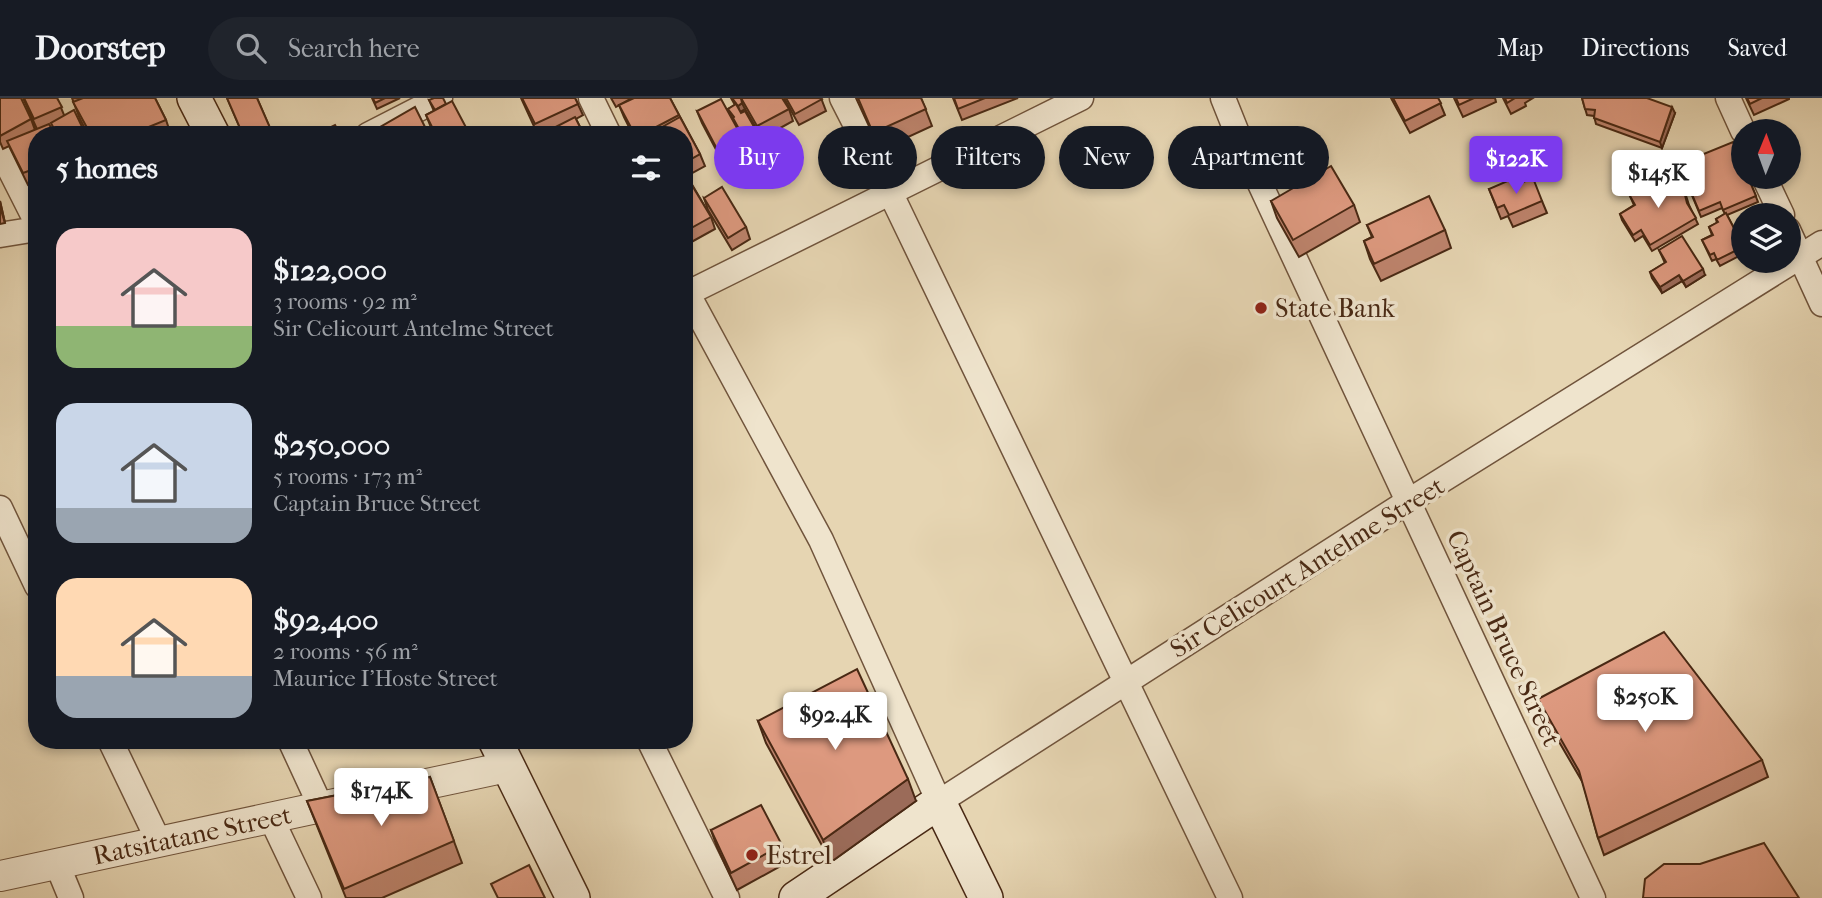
<!DOCTYPE html>
<meta charset="utf-8">
<style>
:root{--surface:#171b24;--page:#20242c;--text:#f1f3f6;--muted:#9ea1a6;--line:#363941;--accent:#7c3aed}
body{margin:0;font-family:"IM FELL French Canon",serif;background:var(--page);color:var(--text);height:100vh;display:flex;flex-direction:column;font-size:26px;white-space:nowrap}
*{box-sizing:border-box;margin:0}
p{font-size:23px;color:var(--muted)}
.icon{flex:none;width:38px;height:38px;fill:none;stroke:currentColor;stroke-width:2;stroke-linecap:round;stroke-linejoin:round}
.map{position:relative;flex:1;overflow:hidden}
.drawer{position:absolute;left:28px;top:28px;width:665px;height:623px;display:flex;flex-direction:column;background:var(--surface);border-radius:28px;box-shadow:0 4px 10px #0003}
.drawer>*{flex:none}
.guide{position:absolute;left:714px;top:28px;width:665px;height:63px;display:flex;gap:14px}
.needle{width:46px;rotate:1deg}
.buttons{position:absolute;left:1731px;top:21px;display:grid;gap:14px}
.buttons a{display:grid;place-items:center;width:70px;height:70px;border-radius:50%;background:var(--surface);box-shadow:0 4px 10px #0003;font-size:35px}
.price{position:absolute;translate:-50% -60px;padding:0 16px;border-radius:7px;background:#fff;color:#222;font-size:23px;line-height:46px;filter:drop-shadow(0 2px 4px #0008)}
.price::after{content:'';position:absolute;left:50%;top:42px;width:21px;height:16px;margin-left:-10px;background:inherit;clip-path:polygon(0 0,100% 0,50% 100%)}
.price.selected{background:var(--accent);color:#fff}
ul{padding:0;list-style:none}
li{display:flex;align-items:center;gap:21px;height:175px;padding:0 28px}
li span{display:grid;place-items:center;flex:none;width:196px;height:140px;border-radius:21px;color:#555}
li>.icon{margin-inline-start:auto}
span .icon{width:84px;height:84px;fill:#fffc;stroke-width:1}
li b{font-size:30px}
h2{display:flex;justify-content:space-between;align-items:center;height:84px;padding:0 28px;font-size:30px}
.pill{padding:0 24px;border-radius:32px;background:var(--surface);box-shadow:0 4px 10px #0003;font-size:24px;line-height:63px}
.pill.selected{background:var(--accent);color:#fff}
header{display:flex;align-items:center;gap:42px;box-sizing:border-box;height:98px;padding:0 35px;background:var(--surface);border-bottom:2px solid var(--line)}
header strong{font-size:33px}
nav{display:flex;gap:38px;margin-inline-start:auto;font-size:24px}
.search{width:490px;height:63px;background:var(--page);display:flex;align-items:center;gap:18px;box-sizing:border-box;padding:0 24px;border-radius:38px;color:var(--muted);font-size:26px}
.map>svg:first-child{display:block}
</style>
<header>
<strong>Doorstep</strong>
<div class="search"><svg class="icon" aria-label="search" viewBox="0 0 24 24"><circle cx="10" cy="10" r="6"/><path d="M15 15l6 6"/></svg>Search here</div>
<nav><a>Map</a><a>Directions</a><a>Saved</a></nav>
</header>
<div class="map">
<svg width="1822" height="800" viewBox="0 0 1822 800">
<rect width="100%" height="100%" fill="#e6d5b2"/>
<filter id="stains"><feTurbulence type="fractalNoise" baseFrequency=".00286" numOctaves="4"/><feColorMatrix values="0 0 0 0 .2 0 0 0 0 .09 0 0 0 0 .02 0 0 0 .5 -.17"/></filter>
<radialGradient id="worn" r=".72"><stop offset=".6" stop-color="#630" stop-opacity="0"/><stop offset="1" stop-color="#630" stop-opacity=".3"/></radialGradient>
<g fill="none" stroke-linecap="round" stroke-linejoin="round">
<g stroke="#70543c" stroke-width="27">
<g id="minor">
<path d="M591,0L609,37"/>
<path d="M842,0L890,94L1230,800"/>
<path d="M1223,0L1241,45L1593,800"/>
<path d="M1728,0L1743,33"/>
<path d="M368,37L440,0"/>
<path d="M0,52L37,125"/>
<path d="M1764,79L1782,117"/>
<path d="M1788,132L1822,206"/>
<path d="M0,137L37,131"/>
<path d="M684,189L821,442L939,704L1407,404L1822,145"/>
<path d="M684,197L1081,0"/>
<path d="M0,410L37,488"/>
<path d="M110,642L159,744"/>
<path d="M290,642L321,709"/>
<path d="M649,642L727,800"/>
<path d="M271,720L309,800"/>
<path d="M57,766L71,800"/>
</g>
</g>
<g stroke="#70543c" stroke-width="32">
<g id="tertiary">
<path d="M394,693L507,669"/>
<path d="M0,778L349,703"/>
</g>
</g>
<g stroke="#492914" stroke-width="36">
<g id="secondary">
<path d="M194,0L213,37"/>
<path d="M495,642L573,800"/>
<path d="M796,800L939,704L986,800"/>
</g>
</g>
<use href="#minor" stroke="#efe4cd" stroke-width="24"/>
<use href="#tertiary" stroke="#efe4cd" stroke-width="30"/>
<use href="#secondary" stroke="#efe4cd" stroke-width="33"/>
</g>
<g fill="#be846d" stroke="#492914" stroke-width="2">
<path d="M0,0L31,21L35,32L37,31L23,0H57L64,17L86,37H37V97L32,85L28,87L9,48L3,51L0,44Z"/>
<path d="M72,0H155L166,22L171,37H88L80,21Z"/>
<path d="M227,0H257L273,37H243Z"/>
<path d="M372,0H400L377,11Z"/>
<path d="M521,0H575L583,17L576,21L584,37H538Z"/>
<path d="M611,0H632L616,9Z"/>
<path d="M670,0L700,56L705,68L687,78L711,119L715,131L686,147L684,143V37H633L624,19L619,7Z"/>
<path d="M731,0H782L789,11L793,23L762,40L745,11L741,14L757,34L759,40L747,48L739,34L746,51L722,63L702,25L697,13L735,25L728,11L735,7Z"/>
<path d="M784,0H821L826,13L799,27Z"/>
<path d="M856,0H921L932,28L880,52Z"/>
<path d="M953,0H1018L962,22Z"/>
<path d="M1391,0H1438L1445,17L1410,35Z"/>
<path d="M1454,0H1495L1496,4L1463,19Z"/>
<path d="M1503,0H1533L1525,5L1526,8L1511,16Z"/>
<path d="M1582,0L1675,15L1662,50L1596,26L1594,18L1587,17Z"/>
<path d="M1746,0H1789V1L1754,17Z"/>
<path d="M429,2L446,6L470,37H434L426,17L434,13Z"/>
<path d="M1679,66L1748,79L1758,104L1727,117L1738,138L1743,136V156L1720,168L1716,161L1712,163L1702,142L1712,137L1709,129L1717,125L1716,121L1725,116L1722,110L1701,119Z"/>
<path d="M1668,85H1682L1689,107L1698,126L1652,153L1643,138L1635,143L1622,122L1620,116L1634,107L1630,98Z"/>
<path d="M1514,88L1542,103L1547,115L1513,129L1508,118L1501,121L1489,91Z"/>
<path d="M704,100L746,129L750,141L732,152L708,112Z"/>
<path d="M0,103L5,125L0,126Z"/>
<path d="M1271,103L1354,107L1360,124L1299,159L1277,120Z"/>
<path d="M1367,127L1445,132L1451,150L1381,183L1370,161L1364,143L1372,139Z"/>
<path d="M1659,152L1705,177L1686,189L1682,183L1662,195L1652,180L1650,174L1665,165Z"/>
<path d="M1538,601L1762,662L1768,679L1604,757L1598,740L1583,685L1544,618Z"/>
<path d="M758,623L916,703L831,764L766,645Z"/>
<path d="M430,679L462,765L382,800H346L307,703Z"/>
<path d="M711,732L782,747L788,764L737,792L717,749Z"/>
</g>
<g fill="#9b6b59" stroke="#492914" stroke-width="2">
<path d="M742,5L745,11L740,14L738,8Z"/>
<path d="M1672,9L1675,15L1662,50L1660,44Z"/>
<path d="M757,34L759,40L747,48L745,42Z"/>
<path d="M0,103L5,125L0,109Z"/>
<path d="M1703,171L1705,177L1686,189L1683,183Z"/>
<path d="M1679,177L1682,183L1662,195L1660,189Z"/>
<path d="M908,681L916,703L831,764L823,742Z"/>
</g>
<g fill="#dd997f" stroke="#492914" stroke-width="2">
<path d="M0,0H21L31,21L0,38Z"/>
<path d="M24,0H57L62,9L34,21Z"/>
<path d="M83,0H155L166,22L129,37H91L73,4Z"/>
<path d="M227,0H257L271,32L261,37H243Z"/>
<path d="M373,0H385L375,5Z"/>
<path d="M434,0H443L446,6L435,12L429,2Z"/>
<path d="M522,0H575L578,6L535,26Z"/>
<path d="M634,0H670L679,17L641,37H635L619,7Z"/>
<path d="M732,0H741L742,5L738,8Z"/>
<path d="M741,0H782L789,11L757,28Z"/>
<path d="M786,0H821L822,1L795,16Z"/>
<path d="M858,0H921L926,11L873,35Z"/>
<path d="M954,0H985L958,11Z"/>
<path d="M1393,0H1438L1441,5L1405,23Z"/>
<path d="M1456,0H1474L1459,7Z"/>
<path d="M1505,0H1515L1507,5Z"/>
<path d="M1582,0H1647L1672,9L1660,44L1594,20L1595,12L1585,11Z"/>
<path d="M1747,0H1762L1750,6Z"/>
<path d="M721,1L742,39L717,51L697,13Z"/>
<path d="M452,3L470,37H436L426,17Z"/>
<path d="M736,6L741,15L745,13L757,34L745,42L733,20L734,19L728,11Z"/>
<path d="M415,9L429,37H369L368,36Z"/>
<path d="M74,12L86,37H57L51,25Z"/>
<path d="M575,19L584,37H540Z"/>
<path d="M680,19L700,56L684,65V37H648Z"/>
<path d="M49,26L55,37H37V70L23,75L7,43Z"/>
<path d="M335,27L340,37H315Z"/>
<path d="M1733,44L1743,68V79H1748L1756,98L1723,112L1720,104L1699,113L1679,66Z"/>
<path d="M1331,68L1354,107L1293,142L1271,103Z"/>
<path d="M37,73V95L31,81L33,75Z"/>
<path d="M684,74L711,119L684,134Z"/>
<path d="M1664,78L1668,85H1682L1687,105L1696,120L1650,147L1641,132L1633,137L1620,116L1635,107L1630,98Z"/>
<path d="M1533,80L1542,103L1509,117L1504,107L1497,110L1489,91L1512,81L1514,88Z"/>
<path d="M722,89L746,129L728,140L704,100Z"/>
<path d="M1429,98L1445,132L1374,166L1364,143L1373,139L1367,127Z"/>
<path d="M1726,115L1738,138L1743,136V149L1717,162L1714,155L1710,157L1702,142L1713,137L1709,129L1718,124L1716,121Z"/>
<path d="M1682,138L1703,171L1683,183L1679,177L1660,189L1650,174L1666,164L1659,152Z"/>
<path d="M1664,534L1762,662L1598,740L1579,673L1538,601Z"/>
<path d="M857,571L908,681L823,742L758,623Z"/>
<path d="M430,679L454,743L344,791L307,703Z"/>
<path d="M761,707L782,747L731,775L711,732Z"/>
<path d="M1764,745L1799,800H1643L1645,781L1664,766H1700Z"/>
<path d="M529,767L545,800H498L491,786Z"/>
</g>
<g fill="#8f2418" stroke="#efe4cd" stroke-width="2.5">
<circle cx="1261" cy="210" r="7"/>
<circle cx="752" cy="757" r="7"/>
</g>
<g text-anchor="middle" stroke-width="7" stroke-linejoin="round" paint-order="stroke">
<g font-size="26" fill="#492914" stroke="#efe4cd" text-anchor="start">
<text x="1275" y="219">State Bank</text>
<text x="766" y="766">Estrel</text>
</g>
<g font-size="26" fill="#492914" stroke="#efe4cd">
<text transform="translate(1307 469) rotate(-32)" y="9">Sir Celicourt Antelme Street</text>
<text transform="translate(1504 540) rotate(65)" y="9">Captain Bruce Street</text>
<text transform="translate(192 737) rotate(-12)" y="9">Ratsitatane Street</text>
</g>
</g>
<rect width="100%" height="100%" filter="url(#stains)"/>
<rect width="100%" height="100%" fill="url(#worn)"/>
</svg>
<div class="buttons">
<a><svg class="needle" viewBox="-14 -14 28 28"><path d="M0-13l5 13h-10z" fill="#e53935"/><path d="M0 13l5-13h-10z" fill="#9ea1a6"/></svg></a>
<a><svg class="icon" aria-label="layers" viewBox="0 0 24 24"><path d="M12 4l9 5-9 5-9-5zM3 14l9 5 9-5"/></svg></a>
</div>
<b class="price selected" style="left:1516px;top:98px">$122K</b>
<b class="price" style="left:1658px;top:112px">$145K</b>
<b class="price" style="left:1645px;top:636px">$250K</b>
<b class="price" style="left:835px;top:654px">$92.4K</b>
<b class="price" style="left:381px;top:730px">$174K</b>
<div class="guide">
<a class="pill selected">Buy</a>
<a class="pill">Rent</a>
<a class="pill">Filters</a>
<a class="pill">New</a>
<a class="pill">Apartment</a>
</div>
<section class="drawer">
<h2>5 homes<svg class="icon" aria-label="filters" viewBox="0 0 24 24"><path d="M4 7h16M4 17h16"/><circle cx="9" cy="7" r="2"/><circle cx="15" cy="17" r="2"/></svg></h2>
<ul>
<li><span style="background:linear-gradient(#f6c9c9 70%,#8fb573 0)"><svg class="icon" aria-label="home" viewBox="0 0 24 24"><path d="M3 11l9-7 9 7M6 9v11h12V9"/></svg></span><div><b>$122,000</b><p>3 rooms · 92 m²</p><p>Sir Celicourt Antelme Street</p></div></li>
<li><span style="background:linear-gradient(#c9d6e8 75%,#9aa5b1 0)"><svg class="icon" aria-label="home" viewBox="0 0 24 24"><path d="M3 11l9-7 9 7M6 9v11h12V9"/></svg></span><div><b>$250,000</b><p>5 rooms · 173 m²</p><p>Captain Bruce Street</p></div></li>
<li><span style="background:linear-gradient(#ffd9b3 70%,#9aa5b1 0)"><svg class="icon" aria-label="home" viewBox="0 0 24 24"><path d="M3 11l9-7 9 7M6 9v11h12V9"/></svg></span><div><b>$92,400</b><p>2 rooms · 56 m²</p><p>Maurice I'Hoste Street</p></div></li>
</ul>
</section>
</div>
